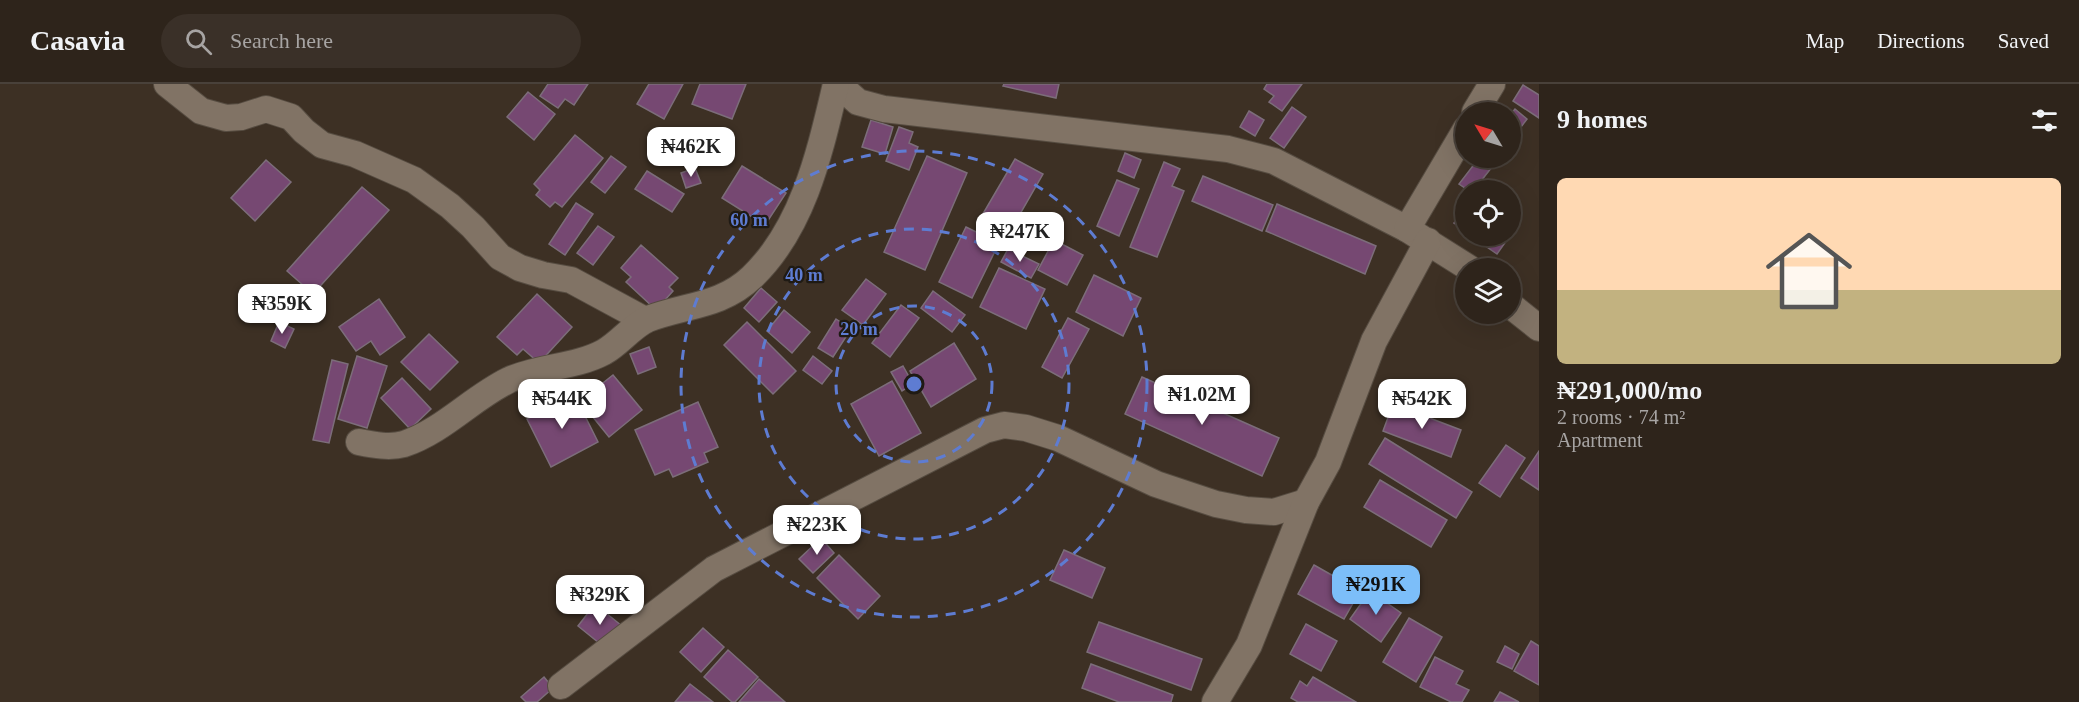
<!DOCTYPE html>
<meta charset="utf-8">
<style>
:root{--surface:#2e241b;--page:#3a3028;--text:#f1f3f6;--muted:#a7a4a3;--line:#49413a;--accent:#7cbef9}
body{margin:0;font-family:Georgia,serif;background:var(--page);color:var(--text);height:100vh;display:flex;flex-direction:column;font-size:22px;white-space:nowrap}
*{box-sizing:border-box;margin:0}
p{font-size:20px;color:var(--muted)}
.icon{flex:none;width:33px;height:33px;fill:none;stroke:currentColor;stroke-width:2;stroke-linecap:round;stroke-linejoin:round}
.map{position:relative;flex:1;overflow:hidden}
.panel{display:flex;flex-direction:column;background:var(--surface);width:540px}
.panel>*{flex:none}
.needle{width:39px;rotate:308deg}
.controls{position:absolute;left:1455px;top:18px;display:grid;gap:12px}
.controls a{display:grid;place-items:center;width:66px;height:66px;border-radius:50%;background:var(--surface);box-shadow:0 6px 24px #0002,0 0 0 2px var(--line);font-size:30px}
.price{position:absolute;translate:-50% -51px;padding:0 14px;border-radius:12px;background:#fff;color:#222;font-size:20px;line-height:39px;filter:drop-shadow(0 2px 3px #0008)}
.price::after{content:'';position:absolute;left:50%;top:36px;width:18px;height:14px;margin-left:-9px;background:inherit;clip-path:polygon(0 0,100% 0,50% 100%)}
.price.selected{background:var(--accent);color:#111}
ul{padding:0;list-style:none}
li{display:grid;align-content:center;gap:12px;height:318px;padding:0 18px}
li span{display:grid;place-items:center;height:186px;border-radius:9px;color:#555}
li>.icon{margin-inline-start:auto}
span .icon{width:108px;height:108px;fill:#fffc;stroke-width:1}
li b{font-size:26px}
h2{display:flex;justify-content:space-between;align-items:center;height:72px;padding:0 18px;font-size:26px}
header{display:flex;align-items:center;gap:36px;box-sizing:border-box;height:84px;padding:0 30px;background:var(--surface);border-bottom:2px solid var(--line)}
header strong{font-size:28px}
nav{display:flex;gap:33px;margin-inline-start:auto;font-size:21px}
.search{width:420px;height:54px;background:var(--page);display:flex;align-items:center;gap:15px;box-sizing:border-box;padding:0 21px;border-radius:33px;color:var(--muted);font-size:22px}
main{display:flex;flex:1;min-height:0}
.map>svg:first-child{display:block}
</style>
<header>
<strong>Casavia</strong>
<div class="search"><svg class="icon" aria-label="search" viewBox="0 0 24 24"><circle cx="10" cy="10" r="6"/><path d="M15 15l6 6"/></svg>Search here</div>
<nav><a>Map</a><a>Directions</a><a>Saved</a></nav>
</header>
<main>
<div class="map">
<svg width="1539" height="618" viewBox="0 0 1539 618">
<rect width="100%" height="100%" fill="#3d3024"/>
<g fill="#764872" stroke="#7c6d7a" stroke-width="1.5">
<path d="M548,0H588L574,21L565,15L558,24L540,12Z"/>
<path d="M649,0H683L664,35L637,20Z"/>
<path d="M700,0H746L732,35L692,20Z"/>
<path d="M1004,0H1059L1056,14L1003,2Z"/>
<path d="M1267,0H1302L1282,27L1269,18L1274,12L1264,5Z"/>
<path d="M1523,1L1539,11V34L1513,17Z"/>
<path d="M528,8L555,30L534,56L507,33Z"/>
<path d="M1292,23L1306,33L1284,64L1270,54Z"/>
<path d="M1515,25L1527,35L1510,58V31Z"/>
<path d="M1249,27L1264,36L1255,52L1240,43Z"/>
<path d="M871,36L893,43L885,70L862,63Z"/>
<path d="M899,43L913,48L909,59L918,63L909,86L886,77Z"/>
<path d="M689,44L702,54L682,74L671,65Z"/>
<path d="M575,51L603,74L562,123L555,118L550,123L536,111L540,106L534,100Z"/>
<path d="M1125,69L1141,76L1134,94L1118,87Z"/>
<path d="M611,72L626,83L605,109L591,98Z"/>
<path d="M927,72L967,89L925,186L884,168Z"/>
<path d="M1479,74H1499L1474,106H1468L1459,100Z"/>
<path d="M1015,75L1043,90L1005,156L977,140Z"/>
<path d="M266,76L291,98L255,137L231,114Z"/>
<path d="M1164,78L1180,85L1172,102L1184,107L1157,173L1130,163Z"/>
<path d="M742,82L786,109L765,141L722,114Z"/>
<path d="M695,84L701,99L686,104L681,89Z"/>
<path d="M647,87L684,110L672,128L635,105Z"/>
<path d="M1203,92L1273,121L1262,147L1192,117Z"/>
<path d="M1117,96L1139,105L1119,152L1097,142Z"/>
<path d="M362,103L389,126L313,210L287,187Z"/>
<path d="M576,119L593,130L565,171L549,160Z"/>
<path d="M1277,120L1376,162L1365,190L1266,147Z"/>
<path d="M1466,123V147L1454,139Z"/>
<path d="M598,142L614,153L593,181L577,169Z"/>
<path d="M966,143L999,159L972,214L939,198Z"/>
<path d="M1471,152H1507L1509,153L1497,170Z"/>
<path d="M1054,156L1083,171L1067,201L1038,186Z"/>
<path d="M641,161L678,194L669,203L673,207L656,226L626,198L631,193L621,184Z"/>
<path d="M1008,165L1039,180L1031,194L1001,178Z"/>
<path d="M999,184L1045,205L1026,245L980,223Z"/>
<path d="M1094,191L1141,214L1123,252L1076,228Z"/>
<path d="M866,195L886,210L863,241L842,226Z"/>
<path d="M761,204L777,218L759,238L744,224Z"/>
<path d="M933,207L965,231L952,248L921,224Z"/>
<path d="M537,210L572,243L539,279L523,265L517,271L497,253Z"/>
<path d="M379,215L405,253L380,271L371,257L356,267L339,243Z"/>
<path d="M901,221L919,234L890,273L872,259Z"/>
<path d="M784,226L810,248L792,269L767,247Z"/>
<path d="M1068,234L1089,245L1062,294L1042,283Z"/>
<path d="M836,235L851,245L833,273L818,264Z"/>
<path d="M279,238L294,245L285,264L271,257Z"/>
<path d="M747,238L796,287L773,310L724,261Z"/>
<path d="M429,250L458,278L430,306L401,278Z"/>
<path d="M954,259L976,295L931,323L910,287Z"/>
<path d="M649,263L656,283L638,290L630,270Z"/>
<path d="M357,272L387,282L367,344L338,335Z"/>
<path d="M813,272L832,287L822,300L803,286Z"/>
<path d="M332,276L348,280L329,359L313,356Z"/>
<path d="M903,282L913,300L902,307L891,288Z"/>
<path d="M613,291L642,326L609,353L580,317Z"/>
<path d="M1142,293L1279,354L1262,392L1125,330Z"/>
<path d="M402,294L431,325L410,345L381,314Z"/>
<path d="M892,297L921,349L879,372L851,320Z"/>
<path d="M574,310L598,358L551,383L527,335Z"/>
<path d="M698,318L718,363L704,369L708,378L673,393L669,385L655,391L635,346Z"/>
<path d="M1393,320L1461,346L1451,373L1383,347Z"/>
<path d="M1385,354L1472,408L1456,434L1369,380Z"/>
<path d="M1506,361L1525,374L1500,413L1479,399Z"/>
<path d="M1539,367V406L1521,394Z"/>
<path d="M1380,396L1447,436L1431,463L1364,423Z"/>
<path d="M821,454L834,469L813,489L799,475Z"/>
<path d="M1064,466L1105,484L1092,514L1050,496Z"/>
<path d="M839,471L880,512L858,535L817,494Z"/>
<path d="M1314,481L1360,507L1344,535L1298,510Z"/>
<path d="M1370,507L1401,529L1381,558L1350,535Z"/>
<path d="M595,520L622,542L604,563L578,542Z"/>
<path d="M1409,534L1442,553L1416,598L1383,578Z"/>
<path d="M1099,538L1202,575L1191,606L1087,568Z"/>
<path d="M1306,540L1337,557L1321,587L1290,570Z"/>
<path d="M703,544L724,563L701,588L680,568Z"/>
<path d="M1531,557L1539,562V601L1514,587Z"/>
<path d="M1505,562L1519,570L1512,585L1497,578Z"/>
<path d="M728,566L758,593L735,618H732L704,593Z"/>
<path d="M1435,573L1463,587L1456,600L1469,606L1462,618H1451L1420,603Z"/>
<path d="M1091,580L1173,611L1171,618H1119L1082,604Z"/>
<path d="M544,593L553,604L537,618H526L521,613Z"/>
<path d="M1313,593L1356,618H1298L1291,614L1300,597L1307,602Z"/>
<path d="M759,595L785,618H739Z"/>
<path d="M690,600L713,618H675Z"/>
<path d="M1500,608L1519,618H1494Z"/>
</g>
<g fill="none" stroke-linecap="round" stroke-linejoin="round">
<g stroke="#564c41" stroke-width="28">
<g id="street">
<path d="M167,0L201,27L226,34L241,33L266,25L291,33L304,47L322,61L355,70L414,96L450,122L473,143L500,173L520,184L543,191L571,196L645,236"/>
<path d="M838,0L858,18L884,25L1228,65L1274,77L1407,145L1469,184"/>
<path d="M1475,28L1492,0"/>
<path d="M1407,145L1466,45"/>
<path d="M1510,221L1539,244"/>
<path d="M359,358C374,361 390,364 404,360C443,347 472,314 509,296C540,282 574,284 604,268C620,259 632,242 648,235C685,221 722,222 752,193C804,143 820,67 836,0"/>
<path d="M561,602L714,485L985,346L1004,341L1026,344L1058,354L1156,400L1216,420L1246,426L1274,428L1306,418"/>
<path d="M1215,618L1249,561L1306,418L1328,378L1374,257L1428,157"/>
</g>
</g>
<use href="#street" stroke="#817365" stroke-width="26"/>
</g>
<g fill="none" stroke="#5e7cd2" stroke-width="3" stroke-dasharray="10 8">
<circle cx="914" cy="300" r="78"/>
<circle cx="914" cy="300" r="155"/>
<circle cx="914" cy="300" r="233"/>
</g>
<circle cx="914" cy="300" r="9" fill="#5e7cd2" stroke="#1f1a14" stroke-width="3"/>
<g font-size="18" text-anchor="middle" font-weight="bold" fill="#5e7cd2" stroke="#1f1a14" stroke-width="4.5" stroke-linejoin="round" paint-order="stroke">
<text x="749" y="142">60 m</text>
<text x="804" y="197">40 m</text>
<text x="859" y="251">20 m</text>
</g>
</svg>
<div class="controls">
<a><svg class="needle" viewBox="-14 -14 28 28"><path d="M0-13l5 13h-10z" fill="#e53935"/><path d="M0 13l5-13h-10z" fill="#a7a4a3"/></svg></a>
<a><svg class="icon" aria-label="locate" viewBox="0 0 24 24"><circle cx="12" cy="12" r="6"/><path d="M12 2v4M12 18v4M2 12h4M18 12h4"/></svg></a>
<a><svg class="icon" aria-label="layers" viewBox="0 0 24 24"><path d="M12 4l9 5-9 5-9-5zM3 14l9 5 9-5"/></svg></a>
</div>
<b class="price" style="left:691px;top:94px">₦462K</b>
<b class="price" style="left:1020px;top:179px">₦247K</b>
<b class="price" style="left:282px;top:251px">₦359K</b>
<b class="price" style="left:1202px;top:342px">₦1.02M</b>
<b class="price" style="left:562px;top:346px">₦544K</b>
<b class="price" style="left:1422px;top:346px">₦542K</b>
<b class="price" style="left:817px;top:472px">₦223K</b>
<b class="price selected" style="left:1376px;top:532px">₦291K</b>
<b class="price" style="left:600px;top:542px">₦329K</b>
</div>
<section class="panel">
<h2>9 homes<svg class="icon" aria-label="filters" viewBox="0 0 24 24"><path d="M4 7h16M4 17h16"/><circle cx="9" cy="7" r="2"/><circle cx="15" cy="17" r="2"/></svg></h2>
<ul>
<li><span style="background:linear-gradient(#ffd9b3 60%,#c2b280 0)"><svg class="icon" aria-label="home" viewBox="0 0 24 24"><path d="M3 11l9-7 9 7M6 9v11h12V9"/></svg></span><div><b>₦291,000/mo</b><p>2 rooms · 74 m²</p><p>Apartment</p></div></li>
</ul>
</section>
</main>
